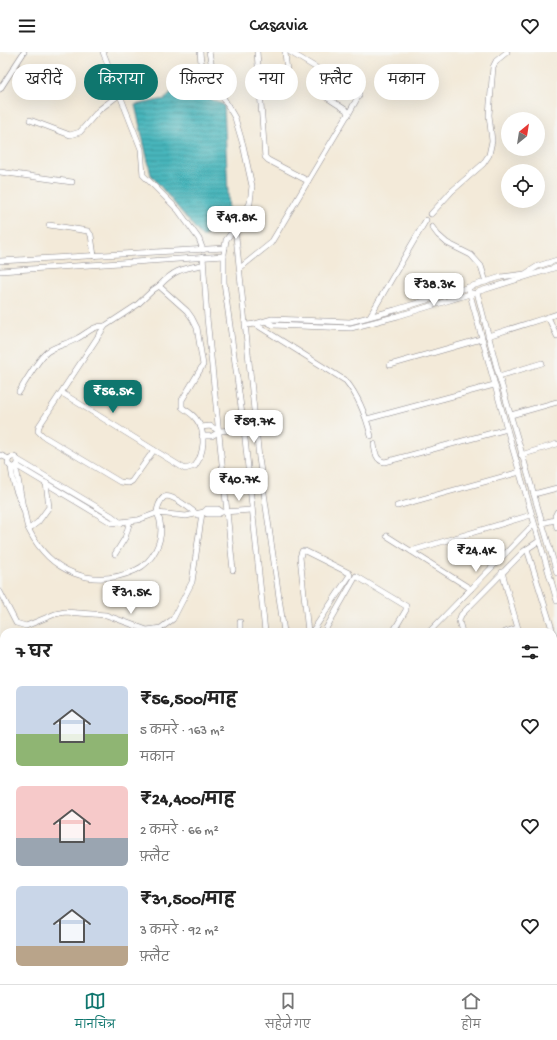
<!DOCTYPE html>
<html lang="hi">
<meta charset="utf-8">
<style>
:root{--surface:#fff;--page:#f2f2f2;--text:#222;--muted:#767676;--line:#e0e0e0;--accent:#0f766e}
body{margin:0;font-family:"Gochi Hand","Playpen Sans Deva",sans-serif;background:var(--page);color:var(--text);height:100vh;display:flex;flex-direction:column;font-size:15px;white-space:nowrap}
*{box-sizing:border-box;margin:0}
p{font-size:13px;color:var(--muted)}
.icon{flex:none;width:22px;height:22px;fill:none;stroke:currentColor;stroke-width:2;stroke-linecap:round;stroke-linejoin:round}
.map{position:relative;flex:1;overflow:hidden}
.drawer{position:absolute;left:0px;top:576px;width:557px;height:356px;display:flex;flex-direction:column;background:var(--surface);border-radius:12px 12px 0 0;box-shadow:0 4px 16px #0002}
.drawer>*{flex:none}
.hud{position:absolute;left:12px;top:12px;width:533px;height:36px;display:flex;gap:8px}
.needle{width:26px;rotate:30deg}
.controls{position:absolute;left:501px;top:60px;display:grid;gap:8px}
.controls a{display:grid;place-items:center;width:44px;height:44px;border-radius:50%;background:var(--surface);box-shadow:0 4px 16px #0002;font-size:20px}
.price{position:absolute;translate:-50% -34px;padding:0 9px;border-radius:8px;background:#fff;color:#222;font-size:13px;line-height:26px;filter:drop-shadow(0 1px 2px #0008)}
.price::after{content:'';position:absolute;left:50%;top:24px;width:12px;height:9px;margin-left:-6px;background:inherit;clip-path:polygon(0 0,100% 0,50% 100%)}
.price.current{background:var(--accent);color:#fff}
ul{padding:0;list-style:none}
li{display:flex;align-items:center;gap:12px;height:100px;padding:0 16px}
li span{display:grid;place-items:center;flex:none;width:112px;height:80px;border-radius:6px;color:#555}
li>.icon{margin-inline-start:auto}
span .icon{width:48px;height:48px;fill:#fffc;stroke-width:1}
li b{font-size:17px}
h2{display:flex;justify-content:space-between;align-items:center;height:48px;padding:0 16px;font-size:17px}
.tag{padding:0 14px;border-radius:18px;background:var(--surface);box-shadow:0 4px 16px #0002;font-size:14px;line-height:36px}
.tag.current{background:var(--accent);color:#fff}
header{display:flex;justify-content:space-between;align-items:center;height:52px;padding:0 16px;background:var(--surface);font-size:18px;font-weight:600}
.menu{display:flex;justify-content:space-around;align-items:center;height:56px;border-top:1px solid var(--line);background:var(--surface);font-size:11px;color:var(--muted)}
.menu a{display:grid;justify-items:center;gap:2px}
.menu .current{color:var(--accent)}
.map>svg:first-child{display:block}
</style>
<header><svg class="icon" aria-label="menu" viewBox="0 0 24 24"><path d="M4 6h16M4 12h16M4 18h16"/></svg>Casavia<svg class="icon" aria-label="heart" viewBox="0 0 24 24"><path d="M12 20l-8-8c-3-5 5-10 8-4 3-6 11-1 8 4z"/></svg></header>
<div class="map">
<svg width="557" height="932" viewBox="0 0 557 932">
<defs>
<pattern id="water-rules" width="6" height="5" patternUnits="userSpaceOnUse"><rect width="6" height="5" fill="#46b6bc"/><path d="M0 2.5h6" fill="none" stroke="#3a949a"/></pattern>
</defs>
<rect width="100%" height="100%" fill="#f6f6f2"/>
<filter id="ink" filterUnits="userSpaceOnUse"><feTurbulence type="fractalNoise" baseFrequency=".025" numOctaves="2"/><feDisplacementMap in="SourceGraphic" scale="8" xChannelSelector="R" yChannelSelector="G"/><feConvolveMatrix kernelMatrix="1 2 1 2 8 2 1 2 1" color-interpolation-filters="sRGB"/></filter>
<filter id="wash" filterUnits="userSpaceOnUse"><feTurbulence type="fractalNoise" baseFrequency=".012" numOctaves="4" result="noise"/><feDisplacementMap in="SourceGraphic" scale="16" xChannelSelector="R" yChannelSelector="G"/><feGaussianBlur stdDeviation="0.9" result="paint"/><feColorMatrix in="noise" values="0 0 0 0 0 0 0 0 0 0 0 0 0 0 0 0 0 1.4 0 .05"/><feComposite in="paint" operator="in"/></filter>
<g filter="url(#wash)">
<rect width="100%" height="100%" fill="#f3ead9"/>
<g fill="url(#water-rules)" stroke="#346c7c">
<path d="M178,32L224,53L229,163L203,186L151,123L135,53L165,47Z"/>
<path d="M52,928H166L168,932H54Z"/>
</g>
</g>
<g filter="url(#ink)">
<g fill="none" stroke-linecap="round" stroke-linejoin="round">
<g stroke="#8a868a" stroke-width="6">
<g id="minor">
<path d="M103,0L141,97L143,123L178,158L199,187L203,198"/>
<path d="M200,0L201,11L205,21L220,40L235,66L243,93L252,134L250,151L241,168L226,188L224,202V230L244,377L265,580"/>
<path d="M209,0L213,20L212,29"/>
<path d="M257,0L265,105L268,108L308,129"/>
<path d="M285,0L288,30"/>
<path d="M330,24L359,40V43L348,63"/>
<path d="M0,37L24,0"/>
<path d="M30,68L70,83L80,80L99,58L120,42"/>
<path d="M0,120L72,130"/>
<path d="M431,162L452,139L483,112L489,103L492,89L489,63L493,15L496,9L507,0"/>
<path d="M49,173L88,179L91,183L94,204"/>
<path d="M235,175L259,406L284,580"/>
<path d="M432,175L438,183L447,191L471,203L481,214L486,230"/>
<path d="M203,205L207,266L233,518"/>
<path d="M0,209L225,196"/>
<path d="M557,215L477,240L499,324L557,521"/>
<path d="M240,216L271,191L348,62L346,58L326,45L330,24L290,0"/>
<path d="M0,219L224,204"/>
<path d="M159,234L187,259L192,266L197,276L203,313L182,348V355C186,359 192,361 196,367C207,380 204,402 195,414L185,417L154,398L132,429L129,431L120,430L43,384L38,379L39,374L105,274L137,253L153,238Z"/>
<path d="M159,234C174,218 181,217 202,213"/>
<path d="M468,235L507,377L557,549"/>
<path d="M370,264L426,168"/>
<path d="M548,265L557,262"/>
<path d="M267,270L273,273L351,276L398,264L473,241"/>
<path d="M255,272L272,267L350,270L395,258L501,225L525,222L538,214L557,208"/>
<path d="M247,273L255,272L346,329C359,345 366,364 371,384"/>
<path d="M488,284L548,265L557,284"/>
<path d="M390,313L481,287"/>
<path d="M499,324L542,311"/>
<path d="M19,340C25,330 39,306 47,300C57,293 68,292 78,286C89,280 92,274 105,274"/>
<path d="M62,341L154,398"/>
<path d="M511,363L557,350"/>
<path d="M367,367L494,333"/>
<path d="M201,375L210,374L220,379L212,384H202"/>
<path d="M220,379L244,377"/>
<path d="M374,392C375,400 376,409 385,410L507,377"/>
<path d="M0,403L9,407"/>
<path d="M521,403L557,392"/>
<circle cx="13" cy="410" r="5"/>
<path d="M18,408L112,464L121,471"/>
<path d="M17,414L112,471L138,468L157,461L186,464L204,460L207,462H218L222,460L218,457H207L204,460"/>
<path d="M11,415C13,432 16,440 23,455C26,462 25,471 29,478C50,520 92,538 136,518C153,510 164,488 160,470C160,467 158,464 157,461C157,456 160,448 164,445C171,441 192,458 198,463"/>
<path d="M16,415L23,456"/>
<path d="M534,442L557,436"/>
<path d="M397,454L520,420"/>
<path d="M224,460L251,458"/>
<path d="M557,460L555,464L557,476"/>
<path d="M542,471L555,468"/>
<path d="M29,477L38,470L49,455L46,431"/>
<path d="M387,484L471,537"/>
<path d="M527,497L557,593"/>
<path d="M411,499L531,463"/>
<path d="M115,502L125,486L130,469"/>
<path d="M502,520L519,580"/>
<path d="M0,540L16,571L26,574L55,562L65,560L106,563L147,578L161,576L173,567L192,530L202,461"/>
<path d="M240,570V580"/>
<path d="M308,580L300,505L302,499H305L349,521L350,523L312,580"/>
<path d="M324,580L356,524L406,554V558L393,580"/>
<path d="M429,580L534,472"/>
<path d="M462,580L459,569L461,563L524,499L539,489"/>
<path d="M505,580L517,576"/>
<path d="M0,614H4"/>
<path d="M0,659H4"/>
<path d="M553,698L557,704"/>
<path d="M0,700L4,701"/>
<path d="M553,720L557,712"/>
<path d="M0,753H4"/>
<path d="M553,753L557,755"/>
<path d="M0,799H4"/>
<path d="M0,820H4"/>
<path d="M0,834H4"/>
<path d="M0,889L4,891"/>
<path d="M302,928L303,932"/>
<path d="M327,928L328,932"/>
<path d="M340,928L341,932"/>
<path d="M363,928L364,932"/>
<path d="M516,928L517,932"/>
<path d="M30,932L40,928"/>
<path d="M399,932L414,928"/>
</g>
</g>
<use href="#minor" stroke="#fff" stroke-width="5"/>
</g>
</g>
</svg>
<div class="controls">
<a><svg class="needle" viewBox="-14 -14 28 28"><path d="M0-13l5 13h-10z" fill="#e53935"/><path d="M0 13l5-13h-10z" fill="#767676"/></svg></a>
<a><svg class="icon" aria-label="locate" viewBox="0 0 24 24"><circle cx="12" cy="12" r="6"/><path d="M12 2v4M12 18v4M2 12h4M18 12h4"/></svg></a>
</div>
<b class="price" style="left:236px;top:188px">₹49.8K</b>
<b class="price" style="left:434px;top:255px">₹38.3K</b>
<b class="price current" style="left:113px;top:362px">₹56.5K</b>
<b class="price" style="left:254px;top:392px">₹59.7K</b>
<b class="price" style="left:239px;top:450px">₹40.7K</b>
<b class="price" style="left:476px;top:521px">₹24.4K</b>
<b class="price" style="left:131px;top:563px">₹31.5K</b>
<div class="hud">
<a class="tag">खरीदें</a>
<a class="tag current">किराया</a>
<a class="tag">फ़िल्टर</a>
<a class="tag">नया</a>
<a class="tag">फ़्लैट</a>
<a class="tag">मकान</a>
</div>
<section class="drawer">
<h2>7 घर<svg class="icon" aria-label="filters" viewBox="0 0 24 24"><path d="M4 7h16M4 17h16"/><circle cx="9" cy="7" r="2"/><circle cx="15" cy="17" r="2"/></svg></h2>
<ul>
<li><span style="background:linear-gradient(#c9d6e8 60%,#8fb573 0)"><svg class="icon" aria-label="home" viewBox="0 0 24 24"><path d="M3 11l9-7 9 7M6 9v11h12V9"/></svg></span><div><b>₹56,500/माह</b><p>5 कमरे · 163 m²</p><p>मकान</p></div><svg class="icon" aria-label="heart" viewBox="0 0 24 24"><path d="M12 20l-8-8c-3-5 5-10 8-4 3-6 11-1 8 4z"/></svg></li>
<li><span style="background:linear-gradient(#f6c9c9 65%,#9aa5b1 0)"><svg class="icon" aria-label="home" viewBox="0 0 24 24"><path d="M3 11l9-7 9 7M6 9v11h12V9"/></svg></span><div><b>₹24,400/माह</b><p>2 कमरे · 66 m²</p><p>फ़्लैट</p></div><svg class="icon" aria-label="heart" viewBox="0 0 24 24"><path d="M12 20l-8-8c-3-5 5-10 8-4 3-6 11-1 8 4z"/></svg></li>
<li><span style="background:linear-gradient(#c9d6e8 75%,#b9a48a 0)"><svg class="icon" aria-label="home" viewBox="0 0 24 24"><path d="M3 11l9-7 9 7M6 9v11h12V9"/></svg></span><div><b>₹31,500/माह</b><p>3 कमरे · 92 m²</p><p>फ़्लैट</p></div><svg class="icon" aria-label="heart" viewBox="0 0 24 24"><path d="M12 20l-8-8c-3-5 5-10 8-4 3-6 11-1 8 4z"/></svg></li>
</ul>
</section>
</div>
<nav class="menu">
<a class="current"><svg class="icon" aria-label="map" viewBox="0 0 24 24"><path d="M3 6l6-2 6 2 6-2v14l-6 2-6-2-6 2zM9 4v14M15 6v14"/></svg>मानचित्र</a>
<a><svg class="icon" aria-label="saved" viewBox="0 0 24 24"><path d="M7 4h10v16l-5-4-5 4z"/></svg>सहेजे गए</a>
<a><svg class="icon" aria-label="home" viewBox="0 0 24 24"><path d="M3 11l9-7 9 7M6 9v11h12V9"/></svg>होम</a>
</nav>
